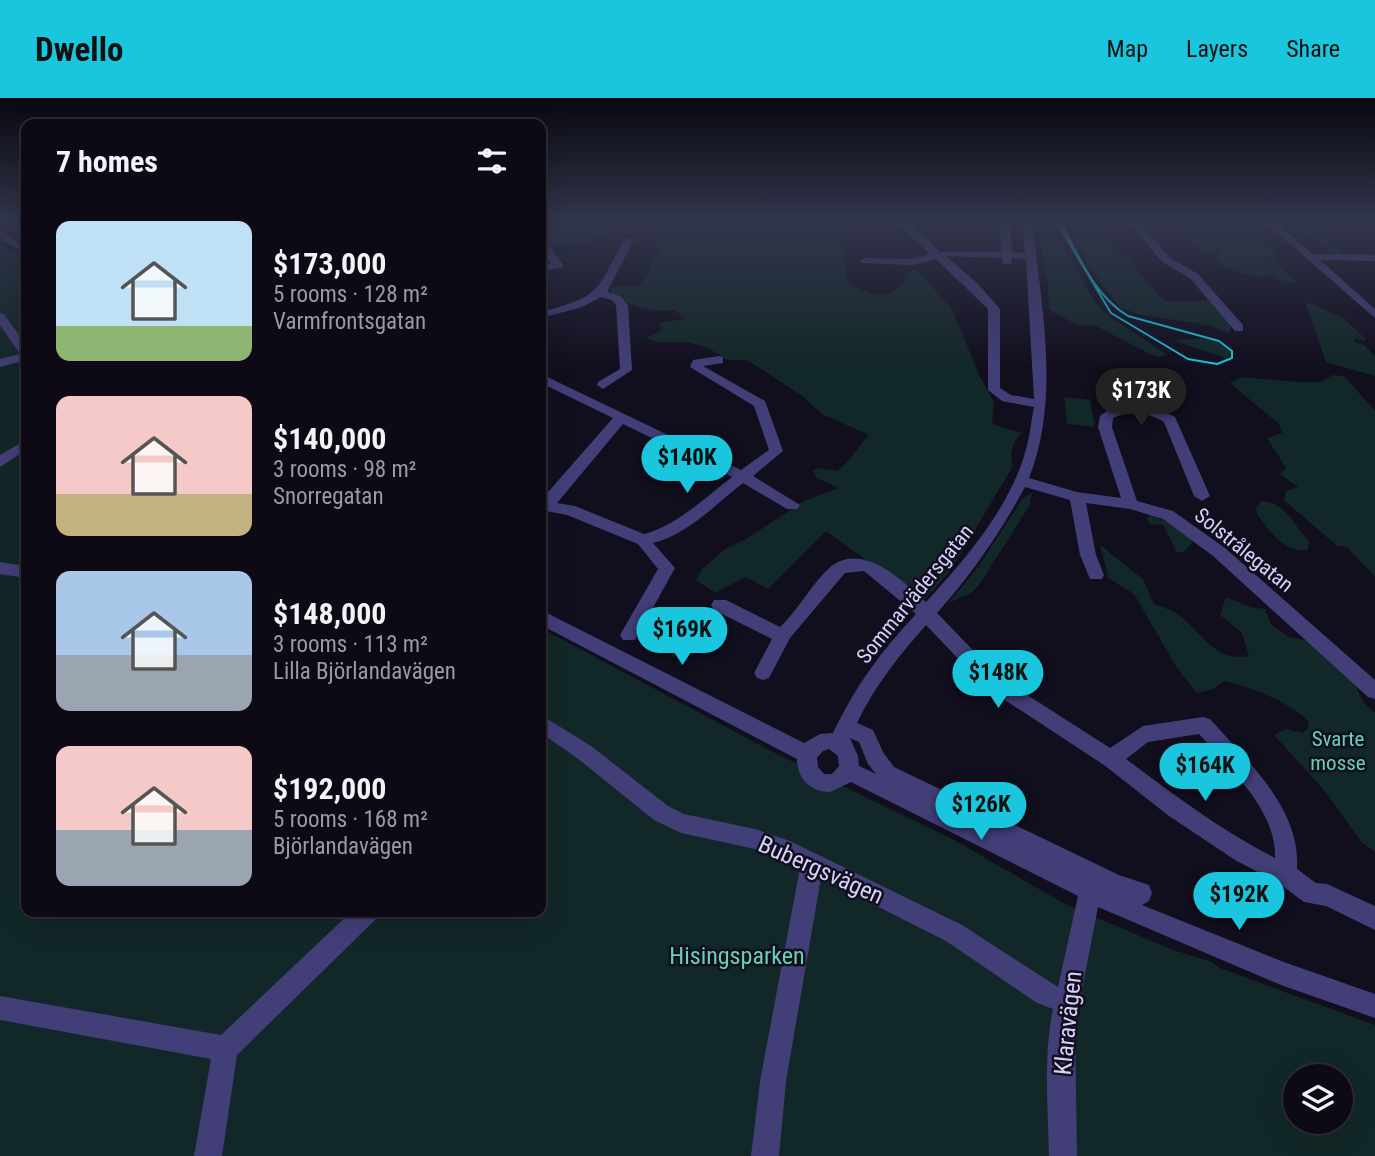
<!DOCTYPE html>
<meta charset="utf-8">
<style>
:root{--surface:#0d0a16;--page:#16131f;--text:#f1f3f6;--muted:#9a9aa1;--line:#2d2b35;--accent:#19c6dd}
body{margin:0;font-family:"Roboto Condensed",sans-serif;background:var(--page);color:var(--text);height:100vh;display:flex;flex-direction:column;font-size:26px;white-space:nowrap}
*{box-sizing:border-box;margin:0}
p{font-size:23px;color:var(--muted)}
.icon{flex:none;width:38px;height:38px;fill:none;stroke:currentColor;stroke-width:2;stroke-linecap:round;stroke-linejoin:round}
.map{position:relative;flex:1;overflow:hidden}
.side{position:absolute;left:21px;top:21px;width:525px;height:798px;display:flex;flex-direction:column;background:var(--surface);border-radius:14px;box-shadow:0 7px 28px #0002,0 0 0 2px var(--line)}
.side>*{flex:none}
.fabs{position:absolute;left:1283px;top:966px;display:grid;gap:14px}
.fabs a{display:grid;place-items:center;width:70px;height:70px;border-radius:50%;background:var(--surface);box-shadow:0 7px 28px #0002,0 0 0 2px var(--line);font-size:35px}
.price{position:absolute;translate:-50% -60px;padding:0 16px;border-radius:24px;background:var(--accent);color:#111;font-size:23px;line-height:46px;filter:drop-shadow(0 2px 4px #0008)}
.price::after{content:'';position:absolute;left:50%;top:42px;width:21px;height:16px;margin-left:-10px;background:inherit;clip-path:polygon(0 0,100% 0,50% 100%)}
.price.active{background:#222;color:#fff}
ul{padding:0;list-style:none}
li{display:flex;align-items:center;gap:21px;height:175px;padding:0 35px}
li span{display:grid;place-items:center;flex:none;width:196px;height:140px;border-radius:14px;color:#555}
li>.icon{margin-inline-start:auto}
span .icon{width:84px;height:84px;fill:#fffc;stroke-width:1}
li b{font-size:30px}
h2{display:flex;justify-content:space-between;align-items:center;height:84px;padding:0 35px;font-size:30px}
header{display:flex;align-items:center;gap:42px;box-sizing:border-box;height:98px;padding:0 35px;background:var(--accent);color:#111}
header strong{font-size:33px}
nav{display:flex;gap:38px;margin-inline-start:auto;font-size:24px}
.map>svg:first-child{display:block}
</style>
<header>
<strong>Dwello</strong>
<nav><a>Map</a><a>Layers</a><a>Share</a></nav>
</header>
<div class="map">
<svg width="1375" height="1058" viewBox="0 0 1375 1058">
<rect width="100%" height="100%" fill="#110e1e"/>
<g fill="#122727" fill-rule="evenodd">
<path d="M541,123H631C606,140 571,151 541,149Z"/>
<path d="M677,123H833L829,125L844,156L847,185C877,199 893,205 911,172H917L952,211L980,279L994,304L992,326L1022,335C1013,342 1008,358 1013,368L951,472L925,501L914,497L826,433L768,491L746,479L715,495L696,482L702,471L725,451L746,441L804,403L838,390L817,380L812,373L817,370L837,373C851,363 857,349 869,337L822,316L801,297L747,262H728L708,250L688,244H656L646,240L662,232L659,225L685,221L675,212C654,215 630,209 613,197L611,191L612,189L640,187L647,178L658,153L652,140L673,131L672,125Z"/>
<path d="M1036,123H1049L1096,206L1106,216L1166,256L1160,259L1154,258L1094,227C1078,230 1062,219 1049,211L1048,188Z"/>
<path d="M1062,123H1091L1116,152L1130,159L1139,175L1165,203H1210L1230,225V236L1212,228L1138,216L1121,210L1100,184Z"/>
<path d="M1186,123H1225L1231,128L1245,126L1278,157L1273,160L1262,158L1266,162L1275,163L1298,185L1282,183L1270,177C1257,184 1236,171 1223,169L1214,159L1220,157L1218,152L1215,151L1218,156C1210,158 1203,157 1198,151L1204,148L1191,149L1190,143L1196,134Z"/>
<path d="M1294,123L1318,124L1321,126L1310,127L1344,156H1375V159L1333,156Z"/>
<path d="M0,147L20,159L26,166V814H541V530L771,653L954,742L1067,807L1173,852L1210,863L1220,870L1375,927V1058H0ZM1295,978H1340V1024H1295Z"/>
<path d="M1305,203L1343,220L1365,240V243L1355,240L1354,244L1364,247L1375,258V278L1326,264Z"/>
<path d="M1213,240L1231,252L1230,262L1174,242Z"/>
<path d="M1333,277L1344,278L1375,313V479L1347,449L1337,448L1284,402L1286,393L1298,389L1280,376L1286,370L1267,340L1282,335L1279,326L1230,285L1241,279L1298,284H1320Z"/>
<path d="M1064,299L1090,302L1095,329L1067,326Z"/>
<path d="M1032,395L1029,408L980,486L970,496L948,505L978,469L1023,400Z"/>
<path d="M1261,403C1285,403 1294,428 1309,443L1308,452C1285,456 1269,433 1257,416L1256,410Z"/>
<path d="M1151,417L1172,426L1194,442L1185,453L1177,455L1163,427L1150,426L1147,420Z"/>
<path d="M1100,447L1143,481L1154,506C1162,509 1173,512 1180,518C1203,536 1216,565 1249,558L1242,535L1220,517L1226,499L1250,509L1265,511L1271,526L1289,539L1305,542L1352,579L1363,604L1375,615V754L1362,745L1324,692L1274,637L1286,631L1303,635L1309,629V624C1288,603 1253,590 1224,583L1213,591L1197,595L1177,570L1134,496L1108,480C1107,467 1102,459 1100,447Z"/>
</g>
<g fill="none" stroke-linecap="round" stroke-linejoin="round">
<g fill="#423e78" fill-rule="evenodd">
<path d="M898,123H908L940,154H1001L1000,123H1010L1012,154L1025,155L1022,123H1032C1041,207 1061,299 1029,380L1077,394L1121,400L1098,329L1100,318C1120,300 1154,307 1175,319L1210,398L1202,403L1194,398L1164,324C1148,315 1131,312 1113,320L1112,329L1137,403L1173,413L1225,450L1375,582V601L1368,599L1213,458L1163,421L1130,411L1086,405L1096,457L1104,477L1102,481H1090L1080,457L1070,402L1025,389C1000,435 972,476 937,515L999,579L1110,650L1143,628L1203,619L1210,621C1247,663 1301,710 1297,771L1316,785L1327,786L1375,808V832L1326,808L1304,804L1277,784L1235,762L1169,718L1104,667L985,589L926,527C899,558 875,587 857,625L873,632L883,654L894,669L1119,777L1149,787L1152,795L1149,803L1142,807L1281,863L1375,896V920L1281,887L1098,809L1075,928L1077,1058H1049C1048,1010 1043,958 1053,911L1037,905L946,843L821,780L786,983L779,1058H751L760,983L800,770L755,751L681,735L654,722L577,660L541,635V617L591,648L668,708L684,716L755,731L790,743L962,827L1058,889L1078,798L851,684L830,694C811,694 797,681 797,661L541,527V512L804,645L820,636L833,635C857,586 879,556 916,516L864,473L845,475L790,540L769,580L763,582L757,580L754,575L772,541L714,512L711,507L714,502H726L780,529C797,514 816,479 833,467C865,445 904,484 926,504C964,463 1012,407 1026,351C1030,338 1031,323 1034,309L1002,303L988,292V211L936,161L913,167L861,165L860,163L865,160L913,161L930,156L900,128ZM946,158L1002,160L1003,166H1011L1012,160L1026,161L1034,301L1011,297L1000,290V211L977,185ZM1199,636C1228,669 1277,712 1275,760C1222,733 1174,697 1126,661L1148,644ZM850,640L859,644L868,666L876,676L859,668L858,658ZM829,651L838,658L839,668L832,676H824L818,669L817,660L823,653Z"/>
<path d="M1128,123H1138L1170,160L1198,176L1243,227V233H1235L1190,180L1162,164Z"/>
<path d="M1264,123H1275L1312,156L1375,157V163L1320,162L1375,211V220Z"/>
<path d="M0,133L26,149V156L0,140Z"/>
<path d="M625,140L634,142L607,194L620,198L628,207L632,272L603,291L597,287L598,284L620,271L616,207L612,202L601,199L582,209L541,220V214C605,197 595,193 625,140Z"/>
<path d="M541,147L550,149L563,167L562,169L541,174V168L551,165L541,153Z"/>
<path d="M0,215L4,216L26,247V262L0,269V261L20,256L0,227Z"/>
<path d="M719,258L723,259V265L703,268L765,303L783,353L753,378L800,407L797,411H787L743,385C716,406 687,437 653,445L675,470L635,542H623L620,537L658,471L638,446L567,417L541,412V402L613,320L541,285V276L741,372L769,352L754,308L690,269L693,262ZM623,326L732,379C706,399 676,428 644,436L575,408L557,405Z"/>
<path d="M26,342V352L0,369V357Z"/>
<path d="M0,464L26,468V480L0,476Z"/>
<path d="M351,814H378L375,822L237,957L222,1058H194L211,961L0,922V898L221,937Z"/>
</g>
<path stroke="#19c6dd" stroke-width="2" d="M1056,123L1111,215L1188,261L1217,266L1232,260V253L1219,243L1128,218C1094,198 1078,156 1060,123"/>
</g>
<linearGradient id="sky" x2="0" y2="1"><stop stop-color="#090810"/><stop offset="0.45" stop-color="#32364c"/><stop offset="1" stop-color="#32364c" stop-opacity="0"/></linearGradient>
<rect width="1375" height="271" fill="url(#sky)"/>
<g text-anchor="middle" stroke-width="5" stroke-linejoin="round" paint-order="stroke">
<g font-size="21" fill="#d6d0fa" stroke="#110e1e">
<text transform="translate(1244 452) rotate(39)" y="7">Solstrålegatan</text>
<text transform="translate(915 496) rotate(-51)" y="7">Sommarvädersgatan</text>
</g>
<g font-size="21" fill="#65d1b8" stroke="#110e1e">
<text x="1338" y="648">Svarte<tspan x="1338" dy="24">mosse</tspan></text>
</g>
<g font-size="24" fill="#d6d0fa" stroke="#110e1e">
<text transform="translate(821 772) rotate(24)" y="8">Bubergsvägen</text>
<text transform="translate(1068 925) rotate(-84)" y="8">Klaravägen</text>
</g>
<g font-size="24" fill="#65d1b8" stroke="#110e1e">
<text x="737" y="866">Hisingsparken</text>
</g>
</g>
</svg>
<div class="fabs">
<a><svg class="icon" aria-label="layers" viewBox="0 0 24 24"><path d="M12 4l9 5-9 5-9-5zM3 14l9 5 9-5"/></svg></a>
</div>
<b class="price active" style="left:1141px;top:330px">$173K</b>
<b class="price" style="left:687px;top:397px">$140K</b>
<b class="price" style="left:682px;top:569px">$169K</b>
<b class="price" style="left:998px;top:612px">$148K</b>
<b class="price" style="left:1205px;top:705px">$164K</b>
<b class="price" style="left:981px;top:744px">$126K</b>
<b class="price" style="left:1239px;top:834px">$192K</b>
<section class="side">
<h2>7 homes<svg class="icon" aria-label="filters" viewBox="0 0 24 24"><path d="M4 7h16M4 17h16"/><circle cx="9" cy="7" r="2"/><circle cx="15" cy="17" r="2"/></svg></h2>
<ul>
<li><span style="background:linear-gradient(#bfe0f5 75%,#8fb573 0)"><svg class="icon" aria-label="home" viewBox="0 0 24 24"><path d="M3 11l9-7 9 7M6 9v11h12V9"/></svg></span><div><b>$173,000</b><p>5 rooms · 128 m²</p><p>Varmfrontsgatan</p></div></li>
<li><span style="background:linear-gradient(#f6c9c9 70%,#c2b280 0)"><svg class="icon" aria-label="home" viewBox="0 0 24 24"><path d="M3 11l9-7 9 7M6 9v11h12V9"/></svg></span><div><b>$140,000</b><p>3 rooms · 98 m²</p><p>Snorregatan</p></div></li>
<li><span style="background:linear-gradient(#a9c7e8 60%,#9aa5b1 0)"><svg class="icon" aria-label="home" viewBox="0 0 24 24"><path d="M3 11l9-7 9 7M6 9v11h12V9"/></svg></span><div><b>$148,000</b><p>3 rooms · 113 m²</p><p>Lilla Björlandavägen</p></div></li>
<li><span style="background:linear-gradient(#f6c9c9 60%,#9aa5b1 0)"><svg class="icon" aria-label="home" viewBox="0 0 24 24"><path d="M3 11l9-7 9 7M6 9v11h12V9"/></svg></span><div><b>$192,000</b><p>5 rooms · 168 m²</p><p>Björlandavägen</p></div></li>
</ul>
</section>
</div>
